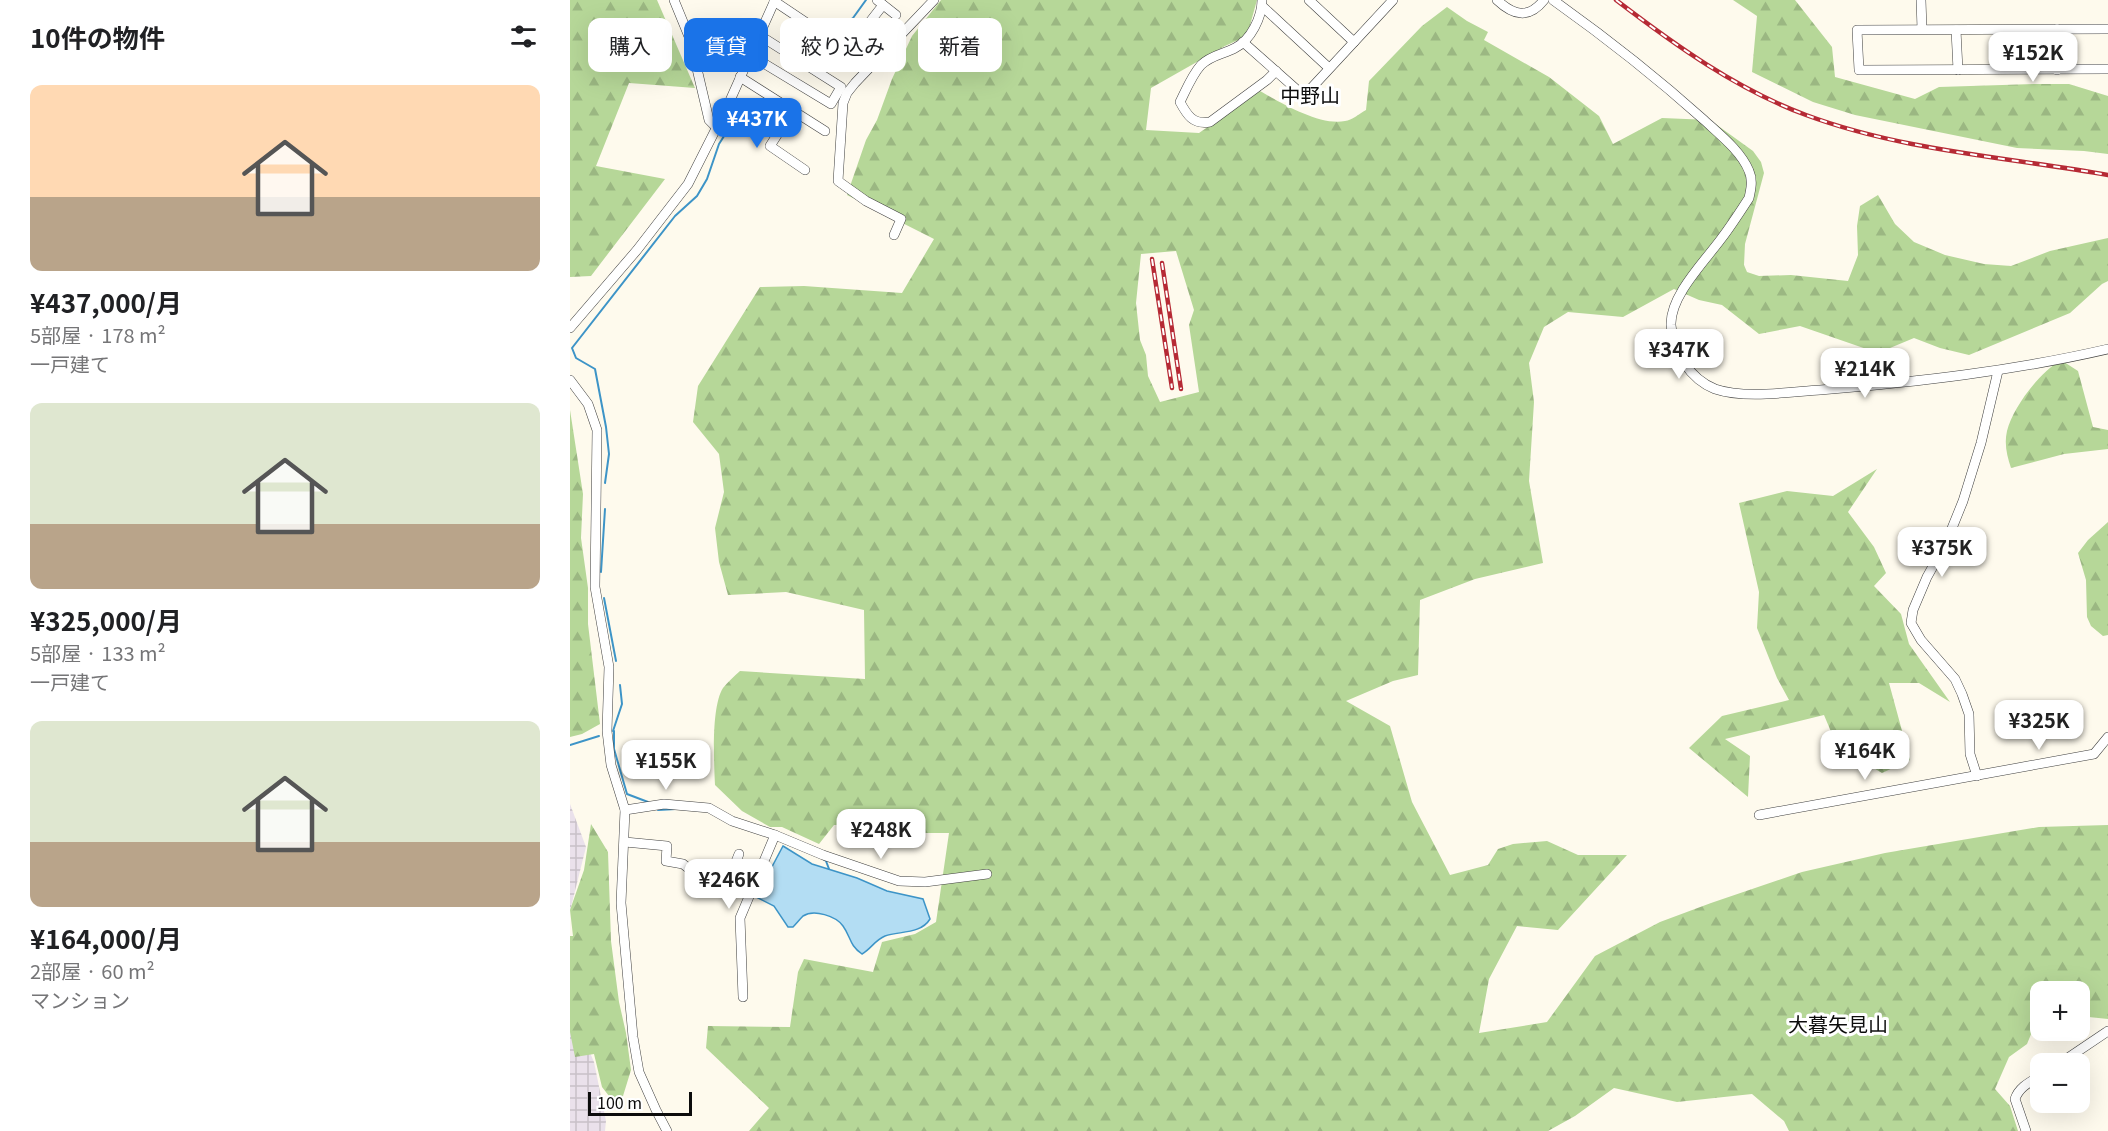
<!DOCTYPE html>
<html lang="ja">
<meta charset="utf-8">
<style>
:root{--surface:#fff;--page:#f2f2f2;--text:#202124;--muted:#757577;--accent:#1a73e8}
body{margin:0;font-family:Georgia,"Noto Sans JP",serif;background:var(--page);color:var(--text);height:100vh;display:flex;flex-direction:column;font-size:22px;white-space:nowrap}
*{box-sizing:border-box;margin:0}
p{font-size:20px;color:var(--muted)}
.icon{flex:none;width:33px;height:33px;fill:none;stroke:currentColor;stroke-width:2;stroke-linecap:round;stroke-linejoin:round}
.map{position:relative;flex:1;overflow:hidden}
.panel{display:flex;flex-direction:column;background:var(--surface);width:570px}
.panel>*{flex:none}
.guide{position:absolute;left:18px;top:18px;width:570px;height:54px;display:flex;gap:12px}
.controls{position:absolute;left:1460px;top:981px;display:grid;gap:12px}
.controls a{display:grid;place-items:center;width:60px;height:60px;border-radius:12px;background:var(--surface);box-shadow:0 6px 24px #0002;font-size:30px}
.scale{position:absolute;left:18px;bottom:15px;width:104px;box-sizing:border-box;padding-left:6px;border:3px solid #0c0c0c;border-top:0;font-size:16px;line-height:21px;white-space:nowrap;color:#0c0c0c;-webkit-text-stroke:4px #fff;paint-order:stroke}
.price{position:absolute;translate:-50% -51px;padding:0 14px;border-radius:12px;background:#fff;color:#222;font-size:20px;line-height:39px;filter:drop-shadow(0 2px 3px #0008)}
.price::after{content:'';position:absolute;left:50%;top:36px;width:18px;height:14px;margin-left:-9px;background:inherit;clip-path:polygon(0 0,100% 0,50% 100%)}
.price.on{background:var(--accent);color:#fff}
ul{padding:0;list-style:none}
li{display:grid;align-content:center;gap:12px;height:318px;padding:0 30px}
li span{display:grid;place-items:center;height:186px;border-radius:12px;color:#555}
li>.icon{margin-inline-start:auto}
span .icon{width:108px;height:108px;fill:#fffc;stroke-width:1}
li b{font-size:26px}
h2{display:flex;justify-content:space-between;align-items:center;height:72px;padding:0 30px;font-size:26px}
.pill{padding:0 21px;border-radius:12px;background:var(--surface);box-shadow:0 6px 24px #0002;font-size:21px;line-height:54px}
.pill.on{background:var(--accent);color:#fff}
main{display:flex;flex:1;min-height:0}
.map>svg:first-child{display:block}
</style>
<main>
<section class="panel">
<h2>10件の物件<svg class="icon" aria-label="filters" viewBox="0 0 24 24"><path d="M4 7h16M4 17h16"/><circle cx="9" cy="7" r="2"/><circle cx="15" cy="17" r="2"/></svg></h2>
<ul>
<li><span style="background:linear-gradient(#ffd9b3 60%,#b9a48a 0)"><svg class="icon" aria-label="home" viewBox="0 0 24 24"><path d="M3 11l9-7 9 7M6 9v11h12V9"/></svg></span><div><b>¥437,000/月</b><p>5部屋 · 178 m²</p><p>一戸建て</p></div></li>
<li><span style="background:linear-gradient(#dfe7d0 65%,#b9a48a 0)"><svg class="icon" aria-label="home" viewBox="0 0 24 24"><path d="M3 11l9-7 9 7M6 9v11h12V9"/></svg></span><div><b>¥325,000/月</b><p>5部屋 · 133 m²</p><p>一戸建て</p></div></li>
<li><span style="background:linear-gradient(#dfe7d0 65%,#b9a48a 0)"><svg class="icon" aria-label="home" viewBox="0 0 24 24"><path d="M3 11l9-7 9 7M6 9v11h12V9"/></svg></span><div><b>¥164,000/月</b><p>2部屋 · 60 m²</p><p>マンション</p></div></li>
</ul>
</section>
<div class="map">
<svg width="1538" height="1131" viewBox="0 0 1538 1131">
<defs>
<pattern id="industrial-grid" width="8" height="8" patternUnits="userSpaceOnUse" patternTransform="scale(1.5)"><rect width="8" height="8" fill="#eae1eb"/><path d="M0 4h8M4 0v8" fill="none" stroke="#c8c0c8"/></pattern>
<pattern id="forest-firs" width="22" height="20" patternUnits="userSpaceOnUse" patternTransform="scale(1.5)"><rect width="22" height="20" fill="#b6d798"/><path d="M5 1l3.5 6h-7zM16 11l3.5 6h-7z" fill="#9bb782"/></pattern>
</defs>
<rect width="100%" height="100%" fill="#fefaed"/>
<g fill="url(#industrial-grid)">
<path d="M0,804L16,847L0,911Z"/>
<path d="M0,1006L24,1062L36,1121L35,1131H0Z"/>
</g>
<g fill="url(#forest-firs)" fill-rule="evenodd">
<path d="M0,0H87L125,88L59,83L26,166L95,179L21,276L0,277Z"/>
<path d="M371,0H687L677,36L655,46L581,88L576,130L629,133L690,91C711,103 750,126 775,121C782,120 789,114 796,110L799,81L852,26L877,7L897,21L918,32L914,40L979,77L1029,116L1043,144L1092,118L1140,120L1183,151L1191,162L1194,173L1175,244L1174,265L1177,272L1189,276L1221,275L1278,281L1288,255L1287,226L1290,206L1308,195L1325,224L1344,242L1375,255L1414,264L1441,266L1480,251L1538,238V281L1532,284L1500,313L1399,355L1370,348L1344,338L1308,353L1230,326L1189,334L1152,305L1129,300L1104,289L1053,317L998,312L974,327L959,363L964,402L959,481L973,563L905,579L850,600L848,675L823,681L776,701L820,726L842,802L880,875L918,865L928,849L943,844L977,841L1008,855H1057L988,930L947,926L919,979L909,1033L977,1022L1025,956L1090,922L1141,903L1232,872L1315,853L1469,827L1538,825V1019L1509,1016V992H1470V1019L1466,1022L1457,1044L1439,1057L1425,1089L1440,1106L1448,1131H1219L1214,1121L1182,1094L1107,1102L1044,1088L1005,1116L978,1131H179L199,1108L136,1048L138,1026L220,1027L228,972L234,959L303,972L312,942L345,934L366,922L379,833H314L293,825H264L249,844L212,827H200L172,811L145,785C144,762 141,707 153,688C158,682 164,676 170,671L295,679L294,610L216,592L158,595L149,562L145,528L154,492L149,454L123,422L128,386L190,287L234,286L332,293L364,239L277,195L296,140L307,120L322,79L342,36ZM606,251L624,310L619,325L629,392L590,402L578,376L576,355L570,340L566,303L571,254Z"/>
<path d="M1163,0H1225L1262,47L1265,77L1345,99L1369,87L1465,84H1499L1538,96V154L1514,151L1447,148L1285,115L1243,102L1182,72L1187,16Z"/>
<path d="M1491,360L1508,371L1523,427L1538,430V449L1494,454L1441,468C1437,456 1434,444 1437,431C1443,407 1470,372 1491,360Z"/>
<path d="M0,410L13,494L11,538L18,588V624L30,724L12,734L0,737Z"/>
<path d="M1307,469L1278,512L1304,547L1316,573L1304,586L1331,614L1339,644L1380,702L1349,683H1319L1340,760L1312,773L1267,746L1254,715L1155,739L1180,756L1178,797L1119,748L1152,716L1219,700L1207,678L1187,628L1189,592L1169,503L1217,491L1263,496Z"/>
<path d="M1538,522V635L1533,636L1521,626L1517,617L1516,580L1508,553L1518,540Z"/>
<path d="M21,824L38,852L41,941L49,1002L56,1033L61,1070L49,1109L32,1087L24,1054L5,1057L0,1032V936H3L0,910L14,870Z"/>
</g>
<path fill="#b3ddf3" stroke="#3d94c7" stroke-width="1.5" d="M213,846L242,864L287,878L317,891L353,899L360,919C351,934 330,931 315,936C305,940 301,949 292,954C279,945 281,937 273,926C266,916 244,909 233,916C230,919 226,924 223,927H218L204,906L186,897Z"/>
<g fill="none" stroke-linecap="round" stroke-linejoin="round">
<g stroke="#3d94c7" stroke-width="2">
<path d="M278,21L283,18L296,0"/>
<path d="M35,483L39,454L36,427L25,369L6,358L2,348L105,216L127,196L137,179L149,144L156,133"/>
<path d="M31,572L35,509"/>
<path d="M34,598L46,661"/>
<path d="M43,731L52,704L50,685"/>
<path d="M44,731V749L57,794L78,802"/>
<path d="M0,745L29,736"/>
<path d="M88,810L106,809"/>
<path d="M253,859L256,861L259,869"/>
</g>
<g stroke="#3f3f3f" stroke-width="10">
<g id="minor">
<path d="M104,0L120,39L139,120L147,128"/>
<path d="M307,0L326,15"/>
<path d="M692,0C692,17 681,40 665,48C654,54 641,55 631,65C622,75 616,90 610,102C617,115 623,125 640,122L697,80L706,71"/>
<path d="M739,0L784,42"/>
<path d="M927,0C944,16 959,19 974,0"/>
<path d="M983,0C1035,37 1086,77 1134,120C1149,134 1171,151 1179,171C1183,180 1181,189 1179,198C1170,212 1161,226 1151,239C1134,262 1100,296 1101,325C1103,352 1120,379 1145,389C1174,399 1219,392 1250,390C1347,382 1443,371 1538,349"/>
<path d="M1351,0L1352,29"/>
<path d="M204,1L286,56"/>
<path d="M692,6L759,68"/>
<path d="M1487,29V70"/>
<path d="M1538,29L1287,30L1289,70L1538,69"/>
<path d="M1386,30L1388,70"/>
<path d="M673,42L734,96L823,0"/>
<path d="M278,50L313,5"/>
<path d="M180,55L261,104L271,87L189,35"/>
<path d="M170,77L255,131"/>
<path d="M158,105L207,135L200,146L235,170"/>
<path d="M211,127L222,110"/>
<path d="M324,235L331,219L296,201L268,181L273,103L277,93L285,83L364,0"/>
<path d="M0,328L67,250L118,184L158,105L205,0"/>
<path d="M0,380L18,404L27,430L25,587L39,667L37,731L41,765L55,810L51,903L63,1037L69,1072L86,1110L97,1131"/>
<path d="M1407,776L1400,754L1399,714L1392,694L1385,679L1351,640L1341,623L1343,610L1357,577L1376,543L1393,501L1411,443L1428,371"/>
<path d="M55,810L94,804L139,808L162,821L205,835L253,855L329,881L355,882L417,874"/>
<path d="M1189,815L1524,754L1538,737"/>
<path d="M55,842L97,846L96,861L113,864L142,887L159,879L169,854"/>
<path d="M173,997L170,918L205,835"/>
<path d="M1489,1064L1538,1031"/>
<path d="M1456,1131L1445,1099C1449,1087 1460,1082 1470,1076"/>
</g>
</g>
<use href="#minor" stroke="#fff" stroke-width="9"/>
<g stroke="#b62a35" stroke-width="4.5">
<g id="rail">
<path d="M1046,0C1105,45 1166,89 1236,115C1333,151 1437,157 1538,175"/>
<path d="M582,259L602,388"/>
<path d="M592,263L611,389"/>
</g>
</g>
<use href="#rail" stroke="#fff" stroke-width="2" stroke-dasharray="7" stroke-linecap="butt"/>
</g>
<g text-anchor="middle" stroke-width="6" stroke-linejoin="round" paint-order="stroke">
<g font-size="20" fill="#0c0c0c" stroke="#fff">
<text x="740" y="103">中野山</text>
<text x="1268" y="1032">大暮矢見山</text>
</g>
</g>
</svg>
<div class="controls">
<a>+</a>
<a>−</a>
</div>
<div class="scale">100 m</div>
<b class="price" style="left:1463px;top:83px">¥152K</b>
<b class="price on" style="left:187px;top:149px">¥437K</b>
<b class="price" style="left:1109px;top:380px">¥347K</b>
<b class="price" style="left:1295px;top:399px">¥214K</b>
<b class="price" style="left:1372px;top:578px">¥375K</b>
<b class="price" style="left:1469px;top:751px">¥325K</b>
<b class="price" style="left:1295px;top:781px">¥164K</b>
<b class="price" style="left:96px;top:791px">¥155K</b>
<b class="price" style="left:311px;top:860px">¥248K</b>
<b class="price" style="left:159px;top:910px">¥246K</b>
<div class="guide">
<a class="pill">購入</a>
<a class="pill on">賃貸</a>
<a class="pill">絞り込み</a>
<a class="pill">新着</a>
</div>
</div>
</main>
